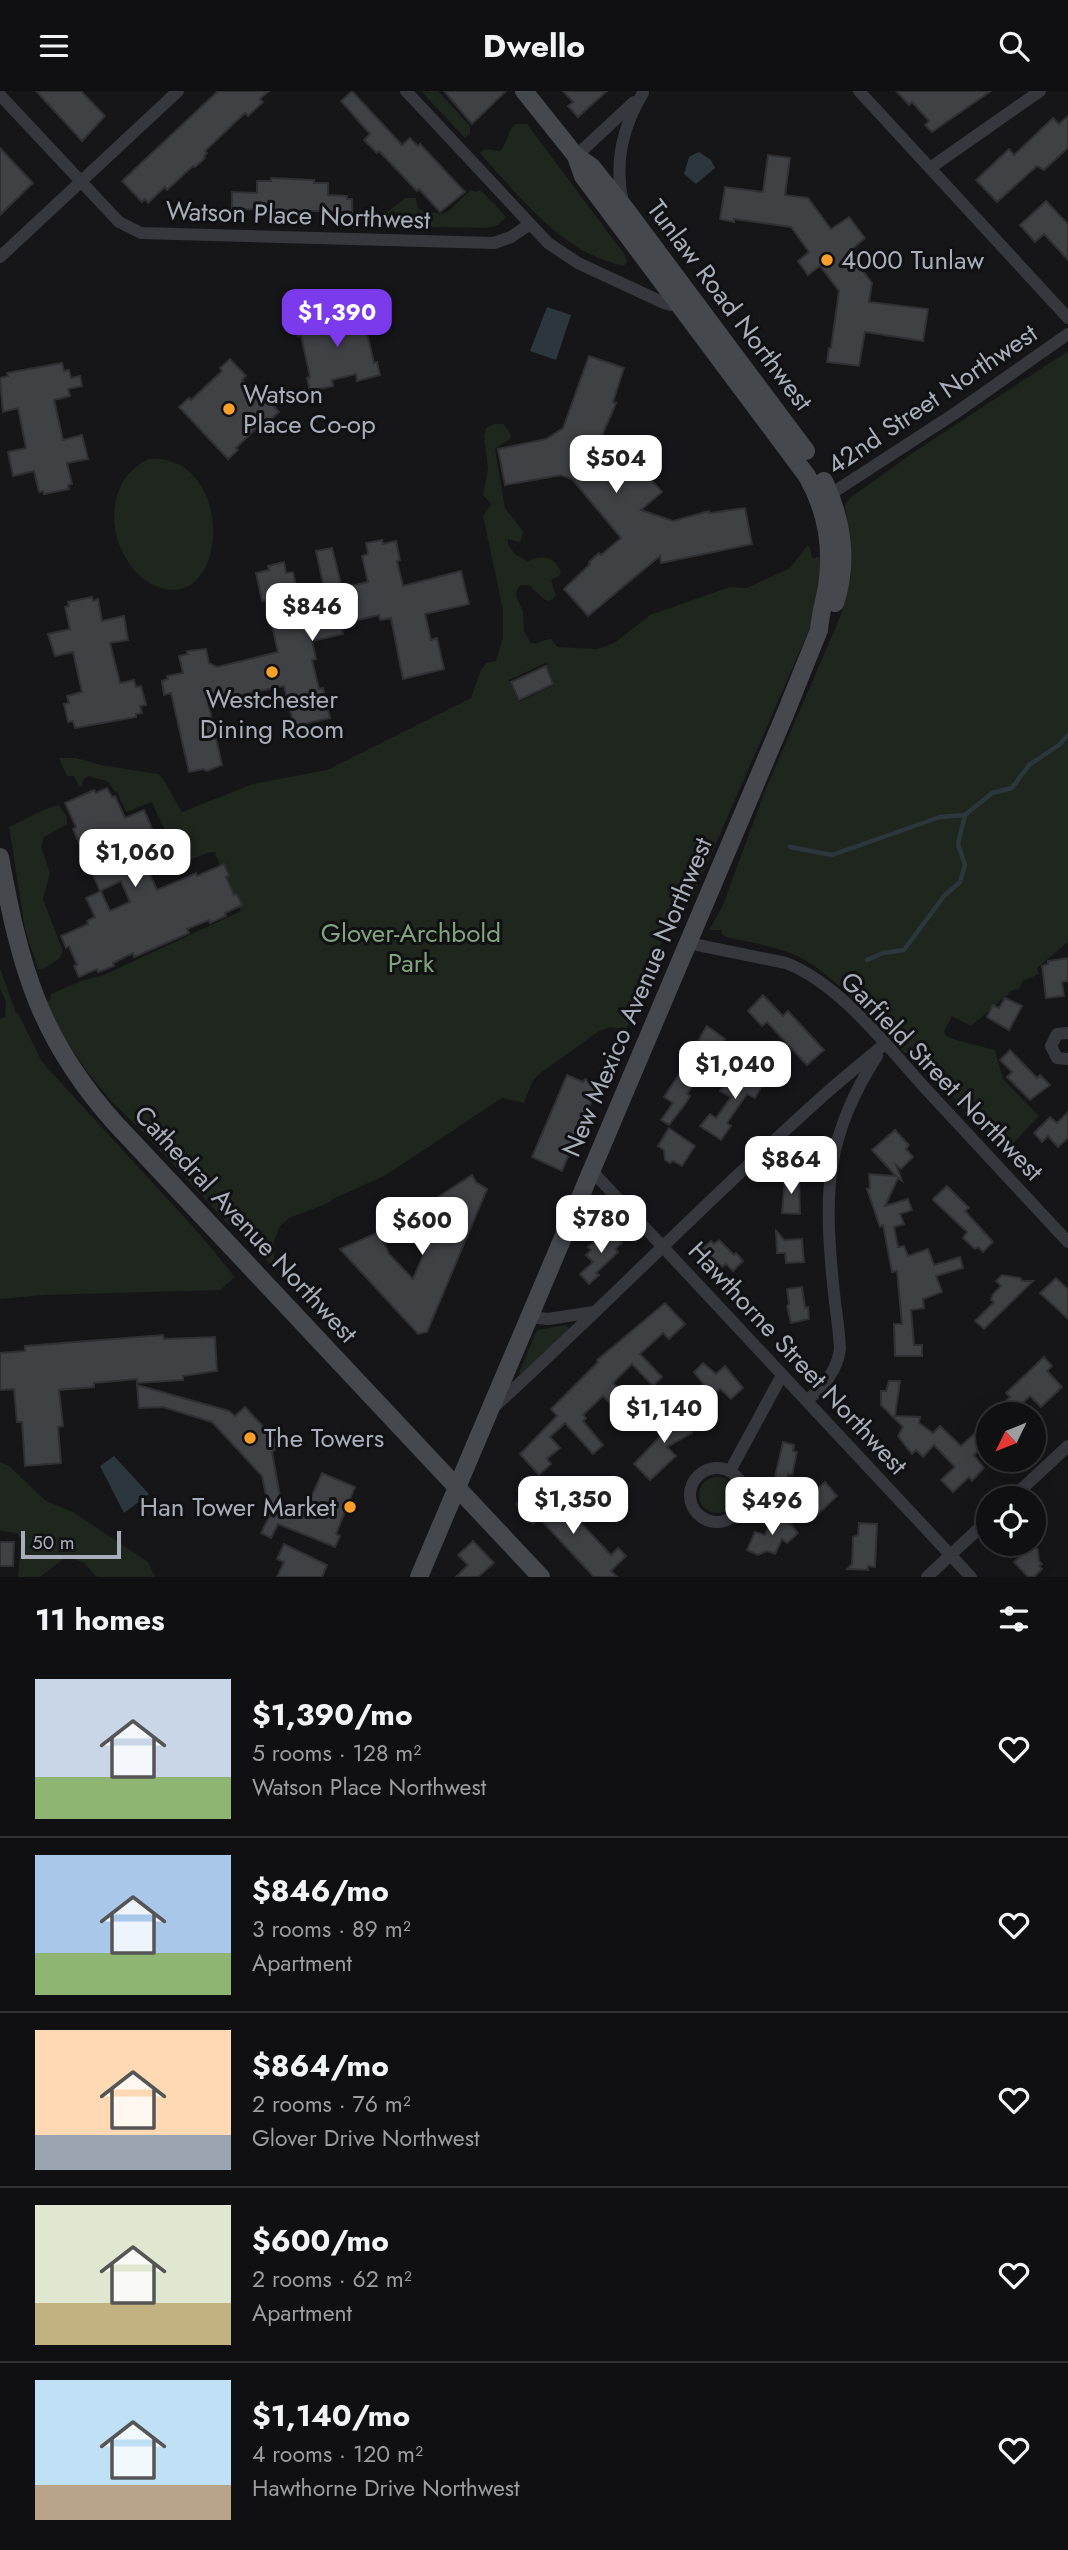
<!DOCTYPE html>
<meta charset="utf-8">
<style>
:root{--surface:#101012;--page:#1e1e20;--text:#f1f3f6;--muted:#9c9d9f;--line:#303032;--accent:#7c3aed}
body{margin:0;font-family:Jost,sans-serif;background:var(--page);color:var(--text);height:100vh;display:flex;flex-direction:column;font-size:26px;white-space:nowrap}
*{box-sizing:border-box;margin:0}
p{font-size:23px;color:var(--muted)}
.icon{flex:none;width:38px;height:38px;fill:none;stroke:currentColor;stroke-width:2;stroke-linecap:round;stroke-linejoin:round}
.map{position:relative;height:1486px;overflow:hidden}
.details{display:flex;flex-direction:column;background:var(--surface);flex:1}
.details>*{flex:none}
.needle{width:46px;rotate:227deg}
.tools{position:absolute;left:976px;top:1311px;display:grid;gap:14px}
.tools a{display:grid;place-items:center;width:70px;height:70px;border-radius:50%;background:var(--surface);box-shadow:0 7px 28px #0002,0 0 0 2px var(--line);font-size:35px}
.scale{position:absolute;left:21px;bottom:18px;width:100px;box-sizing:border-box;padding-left:7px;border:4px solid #a7aeb9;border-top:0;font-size:19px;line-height:24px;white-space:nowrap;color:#a7aeb9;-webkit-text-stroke:5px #111113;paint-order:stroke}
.price{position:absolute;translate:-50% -60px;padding:0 16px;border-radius:14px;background:#fff;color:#222;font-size:23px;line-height:46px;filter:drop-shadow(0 2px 4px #0008)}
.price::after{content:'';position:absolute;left:50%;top:42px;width:21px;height:16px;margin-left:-10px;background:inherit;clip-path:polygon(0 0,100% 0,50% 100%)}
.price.on{background:var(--accent);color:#fff}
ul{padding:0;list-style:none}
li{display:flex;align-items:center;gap:21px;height:175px;padding:0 35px}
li+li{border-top:2px solid var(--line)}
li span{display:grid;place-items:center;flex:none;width:196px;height:140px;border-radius:0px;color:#555}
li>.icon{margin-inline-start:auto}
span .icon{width:84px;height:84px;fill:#fffc;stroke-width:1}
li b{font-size:30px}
h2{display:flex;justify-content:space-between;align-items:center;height:84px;padding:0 35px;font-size:30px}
header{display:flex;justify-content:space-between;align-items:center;height:91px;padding:0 35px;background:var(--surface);font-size:32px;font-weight:700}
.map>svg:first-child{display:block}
</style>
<header><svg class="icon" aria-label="menu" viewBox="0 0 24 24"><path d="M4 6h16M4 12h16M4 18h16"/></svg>Dwello<svg class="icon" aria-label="search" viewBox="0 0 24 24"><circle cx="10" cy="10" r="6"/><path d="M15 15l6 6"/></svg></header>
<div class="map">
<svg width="1068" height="1486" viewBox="0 0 1068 1486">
<rect width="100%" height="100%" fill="#161618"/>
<g fill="#1e261e" fill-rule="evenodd">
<path d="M421,0H438L470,35V44L464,46Z"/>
<path d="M516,33H527L625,164L627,171L624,175C562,162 521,107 480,62L484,58L500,60C508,52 507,39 516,33Z"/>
<path d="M471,99L476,101L480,99C485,103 502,121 506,126L498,134L488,137L390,135L386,127V122L405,107H416L418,118C453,129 446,119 471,99Z"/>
<path d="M1068,260V851L1037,877L1039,883L1023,890L1019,898L1013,899L971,935L952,925L944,941L946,945L956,949L995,959L1003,988L1039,1025L1005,1061L912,962H905C876,933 832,880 795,864C774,855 749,851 726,846L722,843V839H709L722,816L765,700L840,526L851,485L845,414L850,407L914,361Z"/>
<path d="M494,333H503L511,343L510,348L495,358L505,417L523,440L521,449L518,451L508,448V454L516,464L528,470C542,464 554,465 561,481L559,485L551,489L556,505L550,510L545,509L529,494H521L517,498L516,504L523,521L524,541L531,552C539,554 543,548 551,548L558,556L596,558L604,556L616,551L650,524L730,496L747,497L790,477L807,455L810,456L812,467L827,465L816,523L691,810L681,809L651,875L626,940L611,936L599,940L538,984L532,991L524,1012L502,1007L386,1084L333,1108L328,1112L289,1127L280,1135L274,1150V1173H270L233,1135H230L144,1042L111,1010L88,982L54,932L46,911L50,909L51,903L81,890L106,883L241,820L215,763L216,761H211L177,773L173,771L174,760L152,711L126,721L117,701L114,700L109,691L89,685L85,687L80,697L74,685H67L59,667H76L101,674L158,683L163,688L182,721L253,693L327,679L471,607L480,581L486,572L496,570L503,547V519L483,425L491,413L483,404L488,378L484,345L486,337ZM546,572L554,594L519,611L509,589Z"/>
<path d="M149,368C236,362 230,522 158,496C141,490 130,476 122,460C106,427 114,383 149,368Z"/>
<path d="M59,714L67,726V733L44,746L41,756L50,782L43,808L63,860L60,867L42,879L38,878L25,838L9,736C27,728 39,719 59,714Z"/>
<path d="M0,877L16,922H18L42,971L196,1139L235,1186L220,1199L44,1204L0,1208V928L5,926L6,911L0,897Z"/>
<path d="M566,1234L570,1238L521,1284L519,1282L537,1239Z"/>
<path d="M0,1371L9,1375L46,1410L73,1421L148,1471L155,1486H97L84,1472L67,1465L40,1486H18L21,1447L16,1442L0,1440Z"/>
<circle cx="717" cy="1404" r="18"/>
</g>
<g fill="#2b373d">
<path d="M699,61L711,69L715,77L696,93L684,83L689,66Z"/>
<path d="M547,216L571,224L556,269L530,260Z"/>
<path d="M114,1365L149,1403L124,1422L100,1375Z"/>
</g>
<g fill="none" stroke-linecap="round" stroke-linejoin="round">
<g stroke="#2b373d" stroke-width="4.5">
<path d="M790,756L832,764L940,726L965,724L992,702L1012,697L1029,674L1059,654L1068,644"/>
<path d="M867,869L883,862L904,859L944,805L960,791L965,774L958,753L965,724"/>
</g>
</g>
<g fill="#404145" stroke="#303034" stroke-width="2">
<path d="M36,0H81L105,25L82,50Z"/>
<path d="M218,0H269L260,8L263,11L248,25L245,22L205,60L207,62L204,65L205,67L195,76L193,75L167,99L165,96L148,112L145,108L142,111L122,90Z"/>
<path d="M352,0L402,54L410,47L418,55L420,53L465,101L440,121L419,98L417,100L379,60L377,62L364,49L370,43L341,10Z"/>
<path d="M444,0H506L472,33Z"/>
<path d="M563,0H607L578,26L568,15L573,11Z"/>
<path d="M896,0H991L932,41L925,34L929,30L912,11L909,14Z"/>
<path d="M1068,25V57L1044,79L1037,75L997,111L976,89L1009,58L1014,64L1053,27L1059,33Z"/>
<path d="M0,57L33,92L0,124Z"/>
<path d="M768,64L790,67L785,104L808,107L831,138L849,126L865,147L849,161L872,192L869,211L928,218L923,250L865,241L859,275L827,271L829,257H831L839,200L820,175L808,184L798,170L809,161L791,136L734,128V131L720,128L725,96L763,101Z"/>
<path d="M271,87L314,89V92H328V104L347,105V108H352V121L232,118V101L257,102V90H271Z"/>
<path d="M1046,110L1068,133V169L1044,143L1035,151L1020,134Z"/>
<path d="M365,216L368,229L364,230L374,272L377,271L380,284L357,290L356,283L332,289L333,295L310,300L307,287L310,286L301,244L298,245L295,232L318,227L319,232L343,226L342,221Z"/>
<path d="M589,265L624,277L613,311L616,312L601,347L607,378L627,361L662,401L641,419L673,430L709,420V422L745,417L752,453L661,472L660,465L588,525L564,498L590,473L589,471L599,462L601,464L621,447L572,388L561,384L505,394L498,358L546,348L563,337Z"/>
<path d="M230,268L246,285L242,289L259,307L263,303L279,321L269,330L267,327L236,357L238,359L228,368L179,316L189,307L191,309L222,280L220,277Z"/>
<path d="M62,272L64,280L69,279L71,287L80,285L82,295L68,298L70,305L54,309L63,349L82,344L88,368L67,372L72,393L68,394L69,398L44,403L43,400L39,401L34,380L13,385L8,361L26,357L18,317L3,321L0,287L8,285L7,282Z"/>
<path d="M382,449L383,453L396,450L400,469L397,470L403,495L461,480L469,513L425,523L431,549L437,547L444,578L403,588L391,527L380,529L379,524L341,533L343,543L312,550L316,568L312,569L319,598L323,597L330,627L294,635L284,595L208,611L222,674L207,680L203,678L189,681L171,602L164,604L162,590L168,588L167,585L183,582L179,565L188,563L187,560L206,558L209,572L217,576L278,561L266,509L262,510L256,482L269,479L268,475L284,471L286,482L293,481L299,507L325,501L316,460L332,457L342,497L368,491L362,465L368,463L366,452Z"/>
<path d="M92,506L93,510L98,508L102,530L124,525L128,549L110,552L120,592L134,589L136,596L141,595L146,614L140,615L142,622L136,623V626L75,637L73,630L68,631L64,613L69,612L67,605L82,601L73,561L55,565L48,543L70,538L65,516L69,515L68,511Z"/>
<path d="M546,575L553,593L519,609L511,591Z"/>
<path d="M107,697L112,706L115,705L125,727L144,719L155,744L136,753L157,799L196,782L197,785L224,773L229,784L226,786L234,804L237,803L242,814L225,822L226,825L210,832L209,829L187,838L189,842L134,866L133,862L113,872L114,875L98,881L97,878L79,886L74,875L77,874L69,855L66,857L61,845L88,833L87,830L95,826L86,807L101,800L110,820L130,811L121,790L100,800L73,738L76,736L65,712L94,699L96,702Z"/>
<path d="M1068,867V890L1062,891L1064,905L1046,907L1042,875L1048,873V870Z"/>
<path d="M763,904L783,925L788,920L824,959L807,974L767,931L762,935L748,920Z"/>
<path d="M1005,907L1022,915L1009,939L987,926L993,914L999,917Z"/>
<path d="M707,935L725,948L687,1003L690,1005L686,1012L669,1034L661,1029L673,1012L664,1006L698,955L696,953Z"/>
<path d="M1010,959L1037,987L1040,984L1050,994L1030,1009L1007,986L1012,981L1000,969Z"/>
<path d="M752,974L769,983L755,1007L747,1003L727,1032L731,1035L721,1049L700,1035L710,1023L716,1027L731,1006L720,1000L727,990L739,997Z"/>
<path d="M567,984L583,991L585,988L598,995L562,1080L532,1066Z"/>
<path d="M1068,1021V1047L1058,1056L1048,1045L1042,1051L1034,1042L1050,1026L1057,1032Z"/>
<path d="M669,1037L695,1055L682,1075L673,1070L670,1072L665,1069L664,1059L658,1055Z"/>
<path d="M895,1039L909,1054L906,1058L913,1066L901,1078L896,1074L902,1090L898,1087L885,1115L908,1108L912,1119L900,1123L904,1133L894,1136L898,1156L904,1155L908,1165L928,1158L934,1174L960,1166L963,1177L936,1185L942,1201L923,1208L924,1217L911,1219L914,1254H922V1265H895L894,1233H902L897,1180L892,1181L883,1134L880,1136L867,1098L870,1097L869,1083L896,1085L872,1059Z"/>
<path d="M472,1084L476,1091L487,1098L427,1241L418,1243L340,1158L379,1141L389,1163L413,1188L439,1127L429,1112Z"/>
<path d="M785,1086L799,1087L800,1123L782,1122Z"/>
<path d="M947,1095L969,1117L965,1120L993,1151L983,1161L978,1156L975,1158L963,1147L967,1141L934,1110L933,1108Z"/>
<path d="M610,1138L622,1152L615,1158L618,1161L596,1182L599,1184L589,1193L580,1183L593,1171L586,1164L591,1159L588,1156Z"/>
<path d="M776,1140L784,1149L802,1148L804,1171L786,1172L785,1162H777Z"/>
<path d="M719,1149L734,1164L736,1162L743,1170L733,1180L726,1173L722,1176L703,1157L711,1150L714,1153Z"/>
<path d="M1002,1184L1020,1187L1022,1190H1033L984,1238L975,1230L994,1211L991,1209L993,1203L1001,1195L996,1190Z"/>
<path d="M1056,1187L1068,1198V1228L1040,1202Z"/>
<path d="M802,1196L805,1217L808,1216L809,1228L791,1232L787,1215L789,1213L787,1198Z"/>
<path d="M665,1212L685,1233L669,1248L663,1242L640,1263L662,1286L653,1295L632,1273L613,1292L633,1312L622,1324L603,1305L583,1324L586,1327L583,1330L603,1354L593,1363L565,1332L550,1346L560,1357L547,1368L551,1373L539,1384L520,1363L557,1325L551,1318L598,1271L597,1269Z"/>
<path d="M163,1244L164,1248L215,1246L217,1280L183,1285V1289L137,1292V1288L94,1292V1296L59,1299L63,1335L58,1336L61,1372L25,1375L22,1331H17L14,1298L0,1299V1262L25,1260V1255Z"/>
<path d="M1044,1266L1052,1275L1047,1280L1062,1296L1041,1316L1030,1305L1011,1323H992L1010,1306L1006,1302Z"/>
<path d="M703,1272L716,1283L725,1275L743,1297L731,1308L720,1298L713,1305L694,1281Z"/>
<path d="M889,1290H900L895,1325L920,1326L919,1332L933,1342L940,1335L961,1355L989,1329V1349L974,1364L984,1377L972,1390L969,1386L953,1401L941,1389L955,1376L934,1354L923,1366L916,1359L912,1363L907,1357L898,1345L903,1336L881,1314V1300H886Z"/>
<path d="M137,1294L229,1320L235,1325L245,1316L280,1354L272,1361L281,1411L300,1419L303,1411L308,1413L322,1382L355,1396L336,1443L340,1445L335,1456L278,1433L271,1447L261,1442L270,1424L262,1385L212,1331L163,1316L139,1317Z"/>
<path d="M679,1320L686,1326L692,1342L667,1356L676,1365L650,1389L634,1373L666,1339L659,1326L669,1321L671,1324Z"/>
<path d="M783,1351L794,1354L793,1360L797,1361L792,1384L788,1383L787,1389L775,1386Z"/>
<path d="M825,1391L837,1405L816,1425L808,1417L813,1412L808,1407Z"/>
<path d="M529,1401L555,1424L570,1411L583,1425L578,1429L611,1464L618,1457L626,1465L611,1480L617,1486H594L539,1427L533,1433L516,1413Z"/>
<path d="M772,1426L792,1434L798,1442L787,1452L782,1448L775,1463L767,1460L758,1464L747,1459L755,1441L765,1444Z"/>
<path d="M859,1432L877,1433L875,1476L868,1475V1479L847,1478L852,1473L853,1446L858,1444Z"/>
<path d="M473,1450L494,1472L478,1486H456L468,1474L458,1464Z"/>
<path d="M0,1451H14L13,1475H0Z"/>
<path d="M284,1453L327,1474L322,1486H277L284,1471L277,1468Z"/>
<path d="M1033,1453L1038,1459L1039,1470L1042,1473L1039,1475L1042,1478L1034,1486H1028L1014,1471Z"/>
</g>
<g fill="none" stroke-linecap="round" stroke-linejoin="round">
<g stroke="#37383d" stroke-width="12">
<path d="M406,0L548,152L578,172L664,212L671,214L682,211"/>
<path d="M859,0L1068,227"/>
<path d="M0,4L119,131L141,142L494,152L511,146L530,133"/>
<path d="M576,65L634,11"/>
<path d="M930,77L1040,0"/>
<path d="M623,112C614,73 623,35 643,2"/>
<path d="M0,166L178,0"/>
<path d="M823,408L954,323L1068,243"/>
<path d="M688,852L786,872C840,893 887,955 925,997C973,1048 1020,1100 1068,1151"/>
<path d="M1068,942L1057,943L1051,955L1057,967L1068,968"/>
<path d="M592,1080L971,1486"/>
<path d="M529,1226L548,1228L594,1221"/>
<path d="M807,1310C823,1295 837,1281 840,1258C839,1236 835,1215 833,1193C824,1101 825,1045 877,965"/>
<path d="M493,1317C605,1215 710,1106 823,1005C843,987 864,970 885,953"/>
<circle cx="717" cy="1404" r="27"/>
<path d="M730,1380L782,1284"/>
<path d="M1012,1407L1068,1355"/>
<path d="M927,1486L989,1428"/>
</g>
<g stroke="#45484d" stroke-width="18">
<path d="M524,0L576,65L592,76L624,116L806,360"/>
<path d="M824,390C842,428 849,471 835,512"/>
<path d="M0,766C20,876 39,947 115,1032L541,1486"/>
<path d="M419,1486L786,621L819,539C820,524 824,511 827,496C833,456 827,420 807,385L583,85L576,65"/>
</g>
</g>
<g fill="#f99f2c" stroke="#111113" stroke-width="2.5">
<circle cx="827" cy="169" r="7"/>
<circle cx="229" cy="318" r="7"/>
<circle cx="272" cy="581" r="7"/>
<circle cx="250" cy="1347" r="7"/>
<circle cx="350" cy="1416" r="7"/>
</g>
<g text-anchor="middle" stroke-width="6" stroke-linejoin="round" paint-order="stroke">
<g font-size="26" fill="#a7aeb9" stroke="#111113">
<text transform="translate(298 124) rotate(2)" y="9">Watson Place Northwest</text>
<text transform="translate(730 214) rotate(53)" y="9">Tunlaw Road Northwest</text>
<text transform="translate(932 308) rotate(-34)" y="9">42nd Street Northwest</text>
<text transform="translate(637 906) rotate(-67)" y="9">New Mexico Avenue Northwest</text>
<text transform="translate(942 985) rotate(46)" y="9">Garfield Street Northwest</text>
<text transform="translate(246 1133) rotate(47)" y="9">Cathedral Avenue Northwest</text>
<text transform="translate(798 1267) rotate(47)" y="9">Hawthorne Street Northwest</text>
</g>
<g font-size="26" fill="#a7aeb9" stroke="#111113" text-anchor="start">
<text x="841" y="178">4000 Tunlaw</text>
<text x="243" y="312">Watson<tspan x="243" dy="30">Place Co-op</tspan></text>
<text x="272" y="617" text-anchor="middle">Westchester<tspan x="272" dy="30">Dining Room</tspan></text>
<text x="264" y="1356">The Towers</text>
<text x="336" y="1425" text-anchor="end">Han Tower Market</text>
</g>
<g font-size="26" fill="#7fa47e" stroke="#111113">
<text x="411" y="851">Glover-Archbold<tspan x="411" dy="30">Park</tspan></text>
</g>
</g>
</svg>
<div class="tools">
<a><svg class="needle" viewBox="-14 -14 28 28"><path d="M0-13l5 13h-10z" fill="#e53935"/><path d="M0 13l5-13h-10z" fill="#9c9d9f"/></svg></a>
<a><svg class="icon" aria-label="locate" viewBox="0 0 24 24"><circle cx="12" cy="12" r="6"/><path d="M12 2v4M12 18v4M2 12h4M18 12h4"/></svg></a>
</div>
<div class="scale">50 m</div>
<b class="price on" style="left:337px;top:258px">$1,390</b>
<b class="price" style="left:616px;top:404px">$504</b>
<b class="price" style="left:312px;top:552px">$846</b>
<b class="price" style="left:135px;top:798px">$1,060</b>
<b class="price" style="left:735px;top:1010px">$1,040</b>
<b class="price" style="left:791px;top:1105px">$864</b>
<b class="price" style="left:601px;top:1164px">$780</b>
<b class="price" style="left:422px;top:1166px">$600</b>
<b class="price" style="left:664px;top:1354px">$1,140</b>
<b class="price" style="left:573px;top:1445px">$1,350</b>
<b class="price" style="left:772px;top:1446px">$496</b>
</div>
<section class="details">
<h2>11 homes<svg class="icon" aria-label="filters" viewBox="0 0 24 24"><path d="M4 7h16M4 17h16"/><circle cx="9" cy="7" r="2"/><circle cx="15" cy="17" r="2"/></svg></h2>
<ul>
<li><span style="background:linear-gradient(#c9d6e8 70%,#8fb573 0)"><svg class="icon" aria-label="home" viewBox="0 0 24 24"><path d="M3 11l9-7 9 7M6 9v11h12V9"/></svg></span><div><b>$1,390/mo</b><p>5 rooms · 128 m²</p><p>Watson Place Northwest</p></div><svg class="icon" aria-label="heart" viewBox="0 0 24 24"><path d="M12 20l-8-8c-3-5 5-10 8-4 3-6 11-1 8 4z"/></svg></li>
<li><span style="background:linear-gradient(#a9c7e8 70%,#8fb573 0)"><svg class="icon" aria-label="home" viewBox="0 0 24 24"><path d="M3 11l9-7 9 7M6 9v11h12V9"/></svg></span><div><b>$846/mo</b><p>3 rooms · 89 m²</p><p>Apartment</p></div><svg class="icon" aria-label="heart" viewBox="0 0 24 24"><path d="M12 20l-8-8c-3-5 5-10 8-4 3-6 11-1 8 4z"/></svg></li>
<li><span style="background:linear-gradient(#ffd9b3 75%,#9aa5b1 0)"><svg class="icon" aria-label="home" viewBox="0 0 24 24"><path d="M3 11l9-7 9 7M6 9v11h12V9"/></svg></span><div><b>$864/mo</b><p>2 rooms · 76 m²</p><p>Glover Drive Northwest</p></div><svg class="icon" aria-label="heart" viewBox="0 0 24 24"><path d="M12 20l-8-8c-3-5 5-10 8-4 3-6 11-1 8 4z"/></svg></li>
<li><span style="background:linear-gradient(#dfe7d0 70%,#c2b280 0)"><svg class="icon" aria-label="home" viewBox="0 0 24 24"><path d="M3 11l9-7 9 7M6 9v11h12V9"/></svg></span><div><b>$600/mo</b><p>2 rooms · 62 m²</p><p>Apartment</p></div><svg class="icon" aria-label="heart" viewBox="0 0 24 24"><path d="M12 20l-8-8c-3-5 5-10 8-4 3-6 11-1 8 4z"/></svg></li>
<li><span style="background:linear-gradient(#bfe0f5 75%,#b9a48a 0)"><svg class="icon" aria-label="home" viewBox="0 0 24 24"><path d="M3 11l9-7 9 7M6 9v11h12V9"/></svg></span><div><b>$1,140/mo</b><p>4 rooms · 120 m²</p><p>Hawthorne Drive Northwest</p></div><svg class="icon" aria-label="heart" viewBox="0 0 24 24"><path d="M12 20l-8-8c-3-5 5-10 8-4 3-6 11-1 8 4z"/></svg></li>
</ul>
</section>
